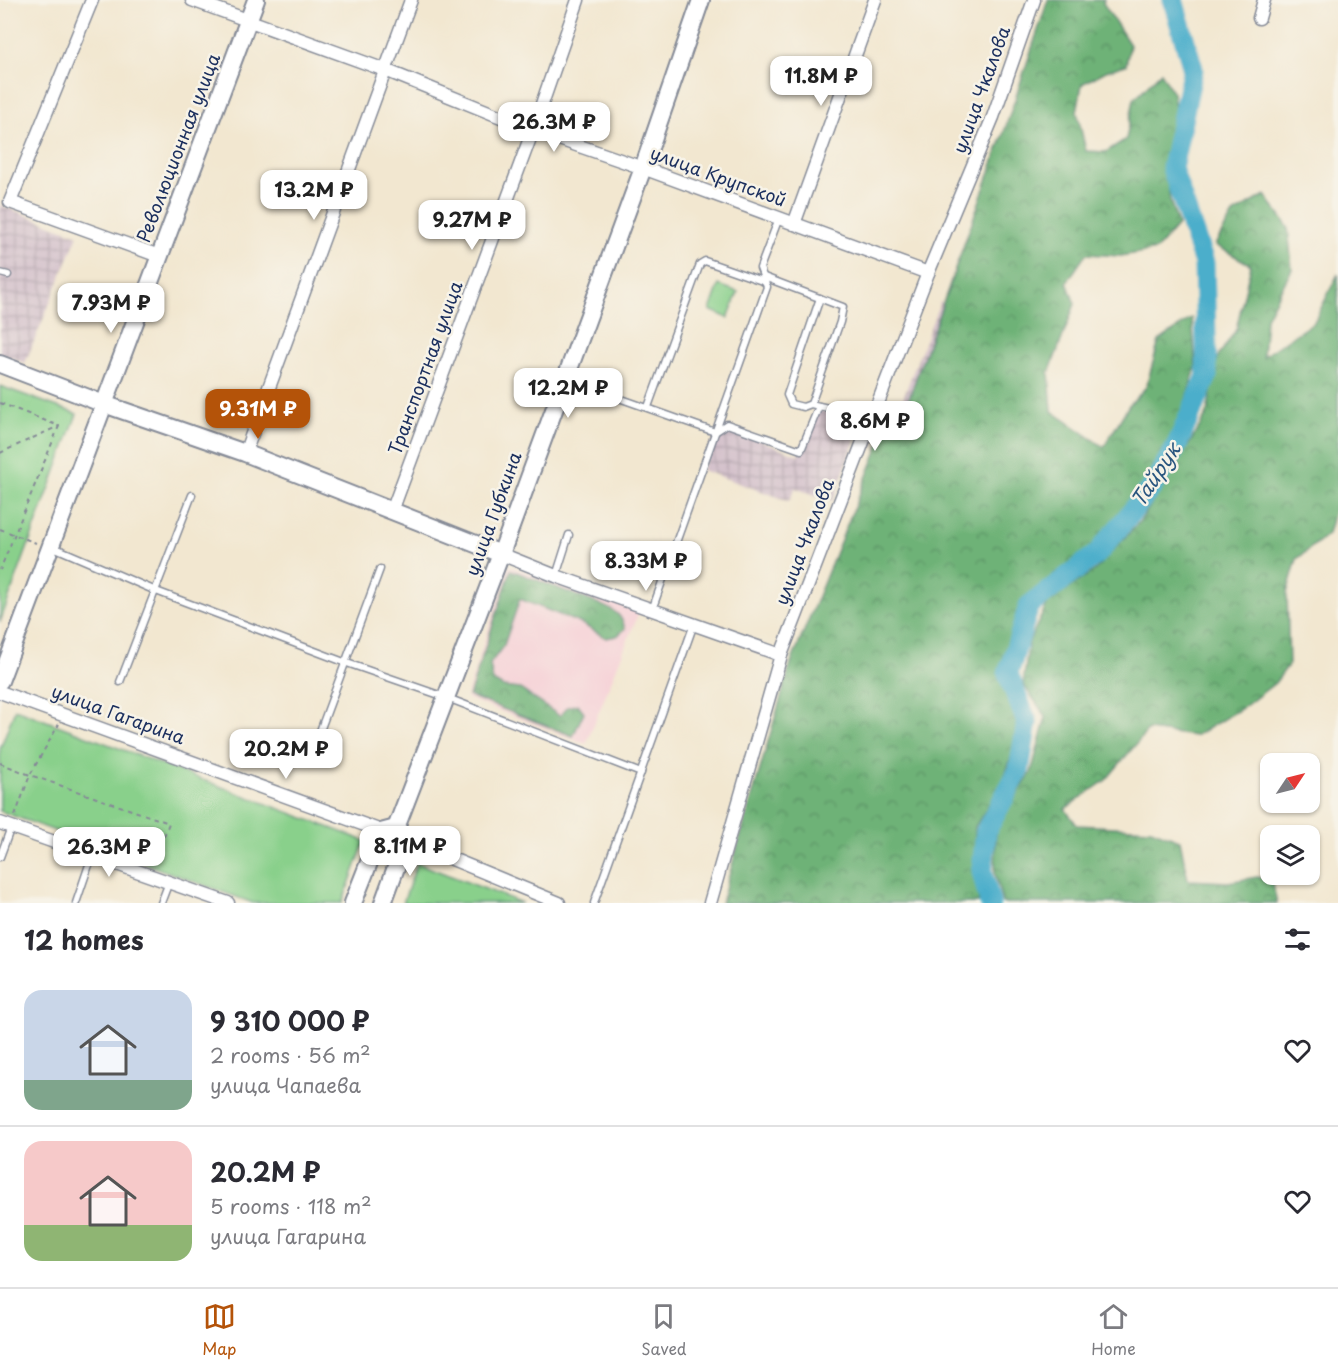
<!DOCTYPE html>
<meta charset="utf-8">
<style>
:root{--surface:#fff;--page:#f2f2f3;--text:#2b2b33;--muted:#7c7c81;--line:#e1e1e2;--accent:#b45309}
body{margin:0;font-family:"Playpen Sans",sans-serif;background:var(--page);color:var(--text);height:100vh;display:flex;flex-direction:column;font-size:22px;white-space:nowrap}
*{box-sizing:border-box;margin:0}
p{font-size:20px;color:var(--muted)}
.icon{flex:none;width:33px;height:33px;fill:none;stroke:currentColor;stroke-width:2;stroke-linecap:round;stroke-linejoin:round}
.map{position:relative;height:903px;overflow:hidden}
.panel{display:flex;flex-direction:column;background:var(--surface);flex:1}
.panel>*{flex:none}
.needle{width:39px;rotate:55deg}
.controls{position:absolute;left:1260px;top:753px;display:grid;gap:12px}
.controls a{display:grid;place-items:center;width:60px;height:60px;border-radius:12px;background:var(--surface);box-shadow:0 2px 4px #0004;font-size:30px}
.price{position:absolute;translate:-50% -51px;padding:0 14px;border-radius:12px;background:#fff;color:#222;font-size:20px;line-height:39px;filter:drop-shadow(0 2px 3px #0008)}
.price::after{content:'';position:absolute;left:50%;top:36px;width:18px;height:14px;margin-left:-9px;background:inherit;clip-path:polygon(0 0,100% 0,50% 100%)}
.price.selected{background:var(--accent);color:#fff}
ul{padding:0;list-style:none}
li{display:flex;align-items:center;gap:18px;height:150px;padding:0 24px}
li+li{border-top:2px solid var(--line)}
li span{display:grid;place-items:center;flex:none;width:168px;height:120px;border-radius:18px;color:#555}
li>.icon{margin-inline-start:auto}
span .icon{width:72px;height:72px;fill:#fffc;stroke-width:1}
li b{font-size:26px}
h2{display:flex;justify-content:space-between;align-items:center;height:72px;padding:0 24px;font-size:26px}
.menu{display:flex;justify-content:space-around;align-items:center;height:84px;border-top:2px solid var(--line);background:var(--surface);font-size:16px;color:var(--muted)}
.menu a{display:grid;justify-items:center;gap:3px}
.menu .selected{color:var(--accent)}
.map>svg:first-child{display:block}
</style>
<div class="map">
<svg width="1338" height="903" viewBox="0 0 1338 903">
<defs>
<pattern id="industrial-grid" width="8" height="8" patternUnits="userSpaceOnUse" patternTransform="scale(1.5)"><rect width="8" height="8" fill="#d1bdc9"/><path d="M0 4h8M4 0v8" fill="none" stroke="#a99aa6"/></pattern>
<pattern id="forest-crowns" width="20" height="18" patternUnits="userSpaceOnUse" patternTransform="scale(1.5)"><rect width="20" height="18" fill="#6eb277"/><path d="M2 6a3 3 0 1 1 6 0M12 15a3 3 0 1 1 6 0" fill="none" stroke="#5a9165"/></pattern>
</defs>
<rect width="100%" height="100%" fill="#f7f3e8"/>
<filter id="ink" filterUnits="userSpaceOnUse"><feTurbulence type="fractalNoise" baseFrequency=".0167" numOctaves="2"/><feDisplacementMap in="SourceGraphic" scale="12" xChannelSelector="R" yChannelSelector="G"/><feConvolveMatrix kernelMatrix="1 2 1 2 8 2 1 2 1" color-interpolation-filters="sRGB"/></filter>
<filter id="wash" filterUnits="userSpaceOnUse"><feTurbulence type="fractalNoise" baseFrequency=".008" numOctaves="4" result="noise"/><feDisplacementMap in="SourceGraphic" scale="24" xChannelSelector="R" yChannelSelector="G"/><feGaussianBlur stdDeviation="1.35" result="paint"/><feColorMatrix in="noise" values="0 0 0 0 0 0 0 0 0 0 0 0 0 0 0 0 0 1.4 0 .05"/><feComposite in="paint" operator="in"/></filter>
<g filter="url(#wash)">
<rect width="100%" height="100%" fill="#f2e7d0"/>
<path fill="#f6cfd6" d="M509,566L639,612L586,744L466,698Z"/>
<g fill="url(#industrial-grid)">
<path d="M0,202V205L78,235L25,363L0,353Z"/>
<path d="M940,302L952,306L899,447L886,442Z"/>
<path d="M816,409L862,421L833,501L795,488L789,501L702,470L719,425L798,455Z"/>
</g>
<g fill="url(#forest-crowns)" stroke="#44706a" stroke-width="1.5">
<path d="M1048,0H1104L1103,3L1130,45L1126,65L1106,71L1082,84L1077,112L1086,151L1106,152L1126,139L1134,99L1161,72L1173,93L1176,116L1166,161L1170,201L1178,225L1156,250L1121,256L1086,254L1067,282L1075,304L1049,373L1052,411L1104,447L1129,405L1146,387L1159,341L1192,318L1196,367L1182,413L1164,455L1131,503L1093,548L1047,580L1025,602L1007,656L1005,688L1019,714L1012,755L1002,784L975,827L976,874L979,903H721L791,663L885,431L903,415L1001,141Z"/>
<path d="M1265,195L1288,227L1292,269L1266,318L1263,356L1314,322L1338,274V498L1328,534L1297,559L1287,593L1289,664L1275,683L1244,707L1195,736L1148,730L1106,780L1065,809L1077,825L1151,829L1180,840L1188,880L1228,882L1257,877L1272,881L1277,903H1002L995,873L996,827L1031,773L1046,717L1023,684L1029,641L1048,603L1096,569L1140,521L1175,468L1207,414L1217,358L1236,330L1251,265L1215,245L1233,214Z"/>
<path d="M511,570L599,604C614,611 621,612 625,629L617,636L606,638L582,624L520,599L504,645L490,664L493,681L503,687L520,689L560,716L567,707L578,704L584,712L573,736L469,696Z"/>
</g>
<g fill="#89d08b" stroke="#528074" stroke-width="1.5">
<path d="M719,285L738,292L728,318L710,310Z"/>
<path d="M0,386L77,414L0,622Z"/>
<path d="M15,709L365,841L342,903H253L0,811V749Z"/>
<path d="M417,863L522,903H403Z"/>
</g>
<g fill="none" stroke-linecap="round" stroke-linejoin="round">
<path stroke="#4baecb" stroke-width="21" d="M990,903L982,871L986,831L1019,770L1027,722L1008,674L1029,606L1098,553L1152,487L1176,447L1207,376L1204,263L1172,168L1193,69L1173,0"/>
</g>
</g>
<g filter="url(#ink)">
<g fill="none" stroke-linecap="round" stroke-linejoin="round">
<g stroke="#868b97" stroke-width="9">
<g id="lane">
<path d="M0,273L8,275"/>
<path d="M764,277L843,307L840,322L811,404L819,406"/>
<path d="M568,380L715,432L727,424L801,450L819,406L872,418"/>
<path d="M811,404L803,407L791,404L787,395L820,298"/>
<path d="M648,407L700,264L705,261L765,282"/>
<path d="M51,546L156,591L344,662L445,697L641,773"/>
<path d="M556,576L569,535"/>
<path d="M652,610L767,287L760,268L779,218"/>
<path d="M120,682L192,495"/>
<path d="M310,758L380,569"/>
<path d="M0,857L11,827"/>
<path d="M76,903L92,856"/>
<path d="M161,903L169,882"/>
<path d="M594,903L694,624"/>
</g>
</g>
<g stroke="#868b97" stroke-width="15">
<g id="street">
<path d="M92,0L10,202L159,256"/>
<path d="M192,0L385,70L533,130L643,168L928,273"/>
<path d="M1259,18L1264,0"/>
<path d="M794,224L875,0"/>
<path d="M245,453L411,0"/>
<path d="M392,511L533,130L578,0"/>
<path d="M501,554L556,576L781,655"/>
<path d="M0,692L406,840L559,903"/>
<path d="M0,823L228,903"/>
<path d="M710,903L781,655L928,273L993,117L1034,0"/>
</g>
</g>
<g stroke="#868b97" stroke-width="20">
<g id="secondary">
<path d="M0,364L104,404L245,453L501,554"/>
<path d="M0,681L256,0"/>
<path d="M353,903L381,832L396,828"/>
<path d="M383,903L406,840L396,828L501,554L643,168L701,0"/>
</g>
</g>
<g stroke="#868b97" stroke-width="2" stroke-dasharray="4.5 4.5" stroke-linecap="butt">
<path d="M0,403L59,426L0,570"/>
<path d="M0,453L59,426"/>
<path d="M0,529L36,543"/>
<path d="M0,763L30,775L169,823L153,865"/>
<path d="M15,816L30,775L59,724"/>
</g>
<use href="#lane" stroke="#fff" stroke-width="6"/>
<use href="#street" stroke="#fff" stroke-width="12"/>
<use href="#secondary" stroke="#fff" stroke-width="16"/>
</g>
</g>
<g text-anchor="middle" stroke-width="5" stroke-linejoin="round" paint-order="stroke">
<g font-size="18" fill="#1b2f5e" stroke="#f7f3e8">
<text transform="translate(982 90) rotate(-70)" y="6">улица Чкалова</text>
<text transform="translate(179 148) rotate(-69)" y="6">Революционная улица</text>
<text transform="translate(718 177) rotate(20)" y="6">улица Крупской</text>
<text transform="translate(426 368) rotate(-70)" y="6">Транспортная улица</text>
<text transform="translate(494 514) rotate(-70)" y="6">улица Губкина</text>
<text transform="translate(805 542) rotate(-69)" y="6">улица Чкалова</text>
<text transform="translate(118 715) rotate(20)" y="6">улица Гагарина</text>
</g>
<g font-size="20" font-style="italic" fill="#29557f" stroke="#f7f3e8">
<text transform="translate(1156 475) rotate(-57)" y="7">Тайрук</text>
</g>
</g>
</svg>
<div class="controls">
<a><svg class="needle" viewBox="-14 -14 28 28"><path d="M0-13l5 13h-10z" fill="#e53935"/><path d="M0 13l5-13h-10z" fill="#7c7c81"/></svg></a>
<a><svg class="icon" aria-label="layers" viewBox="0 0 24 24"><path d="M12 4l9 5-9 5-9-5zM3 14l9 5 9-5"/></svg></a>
</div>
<b class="price" style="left:821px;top:107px">11.8M ₽</b>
<b class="price" style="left:554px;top:153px">26.3M ₽</b>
<b class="price" style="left:314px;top:221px">13.2M ₽</b>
<b class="price" style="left:472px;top:251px">9.27M ₽</b>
<b class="price" style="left:111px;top:334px">7.93M ₽</b>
<b class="price" style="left:568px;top:419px">12.2M ₽</b>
<b class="price selected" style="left:258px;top:440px">9.31M ₽</b>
<b class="price" style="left:875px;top:452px">8.6M ₽</b>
<b class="price" style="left:646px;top:592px">8.33M ₽</b>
<b class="price" style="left:286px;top:780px">20.2M ₽</b>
<b class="price" style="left:410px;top:877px">8.11M ₽</b>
<b class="price" style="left:109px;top:878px">26.3M ₽</b>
</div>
<section class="panel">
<h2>12 homes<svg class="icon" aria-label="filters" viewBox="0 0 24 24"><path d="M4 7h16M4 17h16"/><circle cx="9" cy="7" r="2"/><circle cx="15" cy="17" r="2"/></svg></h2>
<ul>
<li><span style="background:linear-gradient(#c9d6e8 75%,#7fa58c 0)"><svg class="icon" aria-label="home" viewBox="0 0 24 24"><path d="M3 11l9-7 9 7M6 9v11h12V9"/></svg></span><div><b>9 310 000 ₽</b><p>2 rooms · 56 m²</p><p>улица Чапаева</p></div><svg class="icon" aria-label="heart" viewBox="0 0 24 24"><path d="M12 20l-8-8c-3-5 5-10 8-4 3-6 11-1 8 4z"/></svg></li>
<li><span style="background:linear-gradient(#f6c9c9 70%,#8fb573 0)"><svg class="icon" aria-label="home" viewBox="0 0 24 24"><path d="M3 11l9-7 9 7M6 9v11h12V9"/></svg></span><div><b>20.2M ₽</b><p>5 rooms · 118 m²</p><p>улица Гагарина</p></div><svg class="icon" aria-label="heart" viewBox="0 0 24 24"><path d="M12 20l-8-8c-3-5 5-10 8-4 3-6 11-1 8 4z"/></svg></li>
</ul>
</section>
<nav class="menu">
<a class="selected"><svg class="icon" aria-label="map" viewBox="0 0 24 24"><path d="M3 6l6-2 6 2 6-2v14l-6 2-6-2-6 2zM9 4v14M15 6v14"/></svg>Map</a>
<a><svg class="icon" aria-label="saved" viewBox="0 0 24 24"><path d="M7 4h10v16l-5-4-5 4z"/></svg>Saved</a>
<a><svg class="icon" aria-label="home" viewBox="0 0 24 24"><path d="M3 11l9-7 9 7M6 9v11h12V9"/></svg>Home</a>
</nav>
